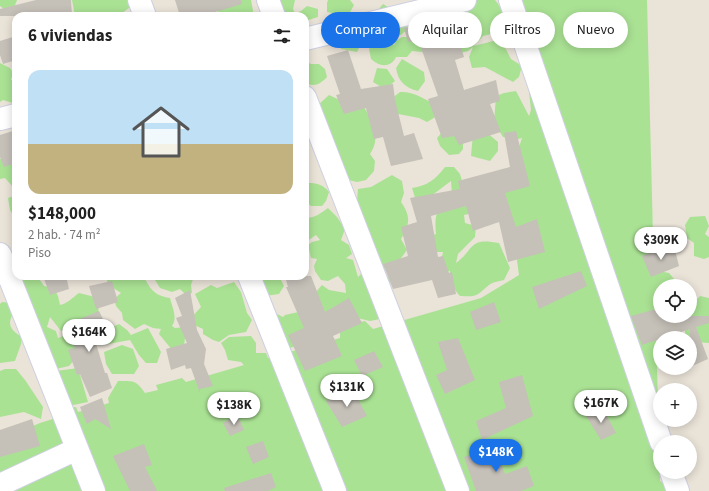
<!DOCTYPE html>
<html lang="es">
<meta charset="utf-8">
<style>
:root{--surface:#fff;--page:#f2f2f2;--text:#222;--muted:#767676;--line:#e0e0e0;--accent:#1a73e8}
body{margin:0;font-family:"Source Sans 3",sans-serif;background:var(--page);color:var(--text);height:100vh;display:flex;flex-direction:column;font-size:15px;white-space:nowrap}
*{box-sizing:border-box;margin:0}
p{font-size:13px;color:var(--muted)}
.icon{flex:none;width:22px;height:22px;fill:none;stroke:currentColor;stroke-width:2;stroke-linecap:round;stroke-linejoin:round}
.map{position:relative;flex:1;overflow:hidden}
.drawer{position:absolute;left:12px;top:12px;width:297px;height:268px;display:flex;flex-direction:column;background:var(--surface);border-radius:12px;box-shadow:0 2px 10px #0003}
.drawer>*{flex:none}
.banner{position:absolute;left:321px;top:12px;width:328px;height:36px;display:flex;gap:8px}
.fabs{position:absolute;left:653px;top:279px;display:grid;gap:8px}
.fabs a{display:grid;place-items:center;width:44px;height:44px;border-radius:50%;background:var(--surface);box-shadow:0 2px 10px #0003;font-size:20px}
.price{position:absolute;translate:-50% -34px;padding:0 9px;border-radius:14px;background:#fff;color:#222;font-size:13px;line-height:26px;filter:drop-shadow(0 1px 2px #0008)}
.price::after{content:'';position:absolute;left:50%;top:24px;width:12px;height:9px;margin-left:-6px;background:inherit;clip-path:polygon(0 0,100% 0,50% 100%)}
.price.on{background:var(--accent);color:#fff}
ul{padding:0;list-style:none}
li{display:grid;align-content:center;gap:8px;height:212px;padding:0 16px}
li+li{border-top:1px solid var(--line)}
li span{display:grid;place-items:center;height:124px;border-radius:12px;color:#555}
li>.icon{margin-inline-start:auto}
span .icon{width:72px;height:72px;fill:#fffc;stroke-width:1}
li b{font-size:17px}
h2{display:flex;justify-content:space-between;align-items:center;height:48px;padding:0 16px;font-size:17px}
.chip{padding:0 14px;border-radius:18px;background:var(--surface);box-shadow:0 2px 10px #0003;font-size:14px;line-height:36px}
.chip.on{background:var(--accent);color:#fff}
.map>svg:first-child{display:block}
</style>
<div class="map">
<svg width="709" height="491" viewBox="0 0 709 491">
<rect width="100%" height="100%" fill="#eae3d8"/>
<g fill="#aae294">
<path d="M0,0H17L14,8L4,9L0,6Z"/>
<path d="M72,0H129V8L118,16H75Z"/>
<path d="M218,0H251L254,16H214L221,8Z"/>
<path d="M274,0H295L293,9L295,13L301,11L307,6L318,9V17L305,21V16H278Z"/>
<path d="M328,0H350L354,5L349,14H337L327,12V3Z"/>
<path d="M425,0H495C504,10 503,19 503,31L483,36L474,46L493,41L502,42L511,59L522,66L519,77L513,82L485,67L472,68L469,57L473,47L468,51L460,53L455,40L448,33L453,27L451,20L439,22L429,16Z"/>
<path d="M512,0H647L653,236L667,230L681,234L674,239L654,245V272L659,271L669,273L675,280V286H660V294L655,291L660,481L666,485L670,491H0V440L40,423L59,417L69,408L76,407L78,412L109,403L108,398L118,381C134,381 136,380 145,393L158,390L156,385L182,378L186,382L244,365L241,362L228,360L225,350L221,343L229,337L251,336L256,343V353H266L268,358L340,338V332L351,324L365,321L373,329L481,298L519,275L516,253L496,207L511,172L522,138L518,139L503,137L494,122L496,96L504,93L516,91L529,116L531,110L527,74Z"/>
<path d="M383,4C394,11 406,16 407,29C403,34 399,37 392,37L391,30L384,27L378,10Z"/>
<path d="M359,31L364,38L357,52L341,49L337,41Z"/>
<path d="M381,37L394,45L396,41L402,37H410L413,43L428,42V55L422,52L412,51L407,57H396C391,68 379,67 371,59L369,49L373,41Z"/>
<path d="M402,59L424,72L425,81L418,91C405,88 398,81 396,68Z"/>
<path d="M305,61L311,64H319L325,69L327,77C321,83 316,87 308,84L307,77L305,76Z"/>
<path d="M0,63L10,68L13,73L11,80L16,81V104L3,100L0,102Z"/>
<path d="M377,68L387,69L395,81L388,87L383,88L373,82Z"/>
<path d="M400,92C413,91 424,99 435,104L437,116L427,122L419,118L393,113L391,99Z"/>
<path d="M329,95L342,101L363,105C372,121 382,137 370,154L375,161L374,171L366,180L357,182L344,179L332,150V133L326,129L317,106Z"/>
<path d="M444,130L463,140V149L459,154L449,155L440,146L437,138Z"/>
<path d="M486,132L498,142V151L490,161L471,156L473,134Z"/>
<path d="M0,159L16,160V188L13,187L5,178L0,179Z"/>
<path d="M445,167H454L460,174L466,194L473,213L464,215L465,223L476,226L475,237L458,254L456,263C475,249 468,237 499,243L510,268L504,280C500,281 493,282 489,285C476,296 478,297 460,296C453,288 449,282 450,271L445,272L441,261L443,252H436L429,236L436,234C434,212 437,210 452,196L451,181L427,199L416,201L412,188C427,186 436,179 445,167Z"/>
<path d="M392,175L402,181L404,193L401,202C411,216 410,225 401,239L407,250L396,265L386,269L373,264L356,214L358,189L371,187Z"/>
<path d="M309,183C318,183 323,185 329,192L326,201L322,206H311L305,201V187Z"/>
<path d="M16,195V220L10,210L8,198Z"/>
<path d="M328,208L337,217L345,229L341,240L349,245L352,254L346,258L353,260L358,277L364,271L378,269C381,272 386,274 388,277C395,286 384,310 380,319L370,321L357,318L286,350H271L264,345L261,336L263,324L275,313L283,317L285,315L303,311L315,293L322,285L329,290L346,293L345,284L338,276L328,281L321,280L315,271L314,266L317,259L311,258L308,245L312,242L320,240L316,235L307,241H305V218C315,218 321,213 328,208Z"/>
<path d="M705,216L709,226L705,234L709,237V257L704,259L694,256V243L687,238L685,225L690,217Z"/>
<path d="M18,276H37L44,286L54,288L58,296L60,305C67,304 73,297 79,293L95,297L99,304L98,315L73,327L61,331L50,317L47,327L56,331L58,338L72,333L76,335L75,359L69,366L56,369Z"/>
<path d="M112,276H143C151,289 153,295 170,298C172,307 178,318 172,326L175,328L186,327L184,347L173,351L159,334L161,329L153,328L144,324L135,329L123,320L122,313L116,306L114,299L121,293L109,285L106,278Z"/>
<path d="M154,276H194L191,285L192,293L186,295L180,289L172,292L160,288L155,280Z"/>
<path d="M268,276H279L284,286L279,294L265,296L261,282Z"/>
<path d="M234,282L241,292L247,313L252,320L246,332L229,335L219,342L213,340L203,334V329L192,324L191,318L201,307L195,294L211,285L217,288Z"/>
<path d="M700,296L709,298V343L696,342L686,337L684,326L690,316V307Z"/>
<path d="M2,302L11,303L14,312C6,325 11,330 22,337L21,344L15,361L0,363V304Z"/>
<path d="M119,324L127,330L131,335L148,328L161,352L157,363H146L139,355L130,340L103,345L99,340V333Z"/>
<path d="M122,345L133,349L139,366L134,374H112L106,364L104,352Z"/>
<path d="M78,368L88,402L68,406L56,371Z"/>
<path d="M5,369H16L25,380L43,407L41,419L24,412L0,417V371Z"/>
</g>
<g fill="#c5c0b8">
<path d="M36,0H71L72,16H0V9Z"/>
<path d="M175,0H241L242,4L212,13L214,16H180Z"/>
<path d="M433,21L439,39L457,34L464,57L455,60L464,90L496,80L500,101L490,104L501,132L459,145L454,136L442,138L428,99L438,96L418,39L408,42L404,28Z"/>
<path d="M16,36V60L3,64L0,55V41Z"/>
<path d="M348,50L361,89L393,84L395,100L404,136L414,133L423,159L391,166L383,137L374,139L366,108L344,114L336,95L340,94L327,56Z"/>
<path d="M16,130V163L4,167L0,157V135Z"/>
<path d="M516,131L530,186L505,193L516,227L537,219L545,252L508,262L499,222L473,231L466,206L431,216L438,257L443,256L449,273L452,272L456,294L438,298L432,280L393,289L383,264L408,256L401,227L417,222L410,198L460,189L458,181L510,167L504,133Z"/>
<path d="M670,245L672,250H675L679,266L651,277L642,256Z"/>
<path d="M581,271L587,286L539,309L532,287Z"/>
<path d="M43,276H66L69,289L50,295Z"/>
<path d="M285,276H311L325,312L349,298L362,323L333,336L342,356L305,371L288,335L304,328L286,287H288Z"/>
<path d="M112,281L118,302L96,309L89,286Z"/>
<path d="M190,290L197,330L206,349L204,364L213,386L200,389V393L191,368L186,369L185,365L171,370L166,349L187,343L176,318L182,316L175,298Z"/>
<path d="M494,302L501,322L476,330L470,312Z"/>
<path d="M660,308V316H709V323L696,327L708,359L690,367V329L642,345L631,316Z"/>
<path d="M99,311L107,327L93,334L105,373H107L112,388L90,397L80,374L77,375L68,350L75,348L65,325Z"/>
<path d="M458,338L475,380L445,394L436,375L447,370L438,342Z"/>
<path d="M374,351L383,367L362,376L354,360Z"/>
<path d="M522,375L533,416L482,440L476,421L506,408L499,382Z"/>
<path d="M352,388L367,416L342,427L326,401Z"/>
<path d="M102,398L111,429L95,419L87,424L80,407Z"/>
<path d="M602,407L616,433L601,440L586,416Z"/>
<path d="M237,414L244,430L230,436L223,423Z"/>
<path d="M32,419L40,446L0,457V430Z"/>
<path d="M263,441L269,457L253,464L246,447Z"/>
<path d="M144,444L152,465L145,467L157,491H130L113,456Z"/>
<path d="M495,446L505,474L527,466L534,486L521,491H476L464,457Z"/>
<path d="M271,473L276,487L268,491H225L224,488Z"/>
</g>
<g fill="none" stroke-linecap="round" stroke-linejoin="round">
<g stroke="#ced0e1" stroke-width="24">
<g id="minor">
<path d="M139,0L145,16"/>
<path d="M268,0L274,16"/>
<path d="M510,0L661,442"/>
<path d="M305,39L465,0"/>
<path d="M305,97L458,491"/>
<path d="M0,119L16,115"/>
<path d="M0,254L94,491"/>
<path d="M249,276L335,491"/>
<path d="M671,472L678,491"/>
<path d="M0,485L77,449"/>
</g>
</g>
<use href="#minor" stroke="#fff" stroke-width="22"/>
</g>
</svg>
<div class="fabs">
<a><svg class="icon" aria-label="locate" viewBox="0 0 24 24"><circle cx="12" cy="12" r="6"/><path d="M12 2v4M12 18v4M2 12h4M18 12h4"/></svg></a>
<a><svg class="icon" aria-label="layers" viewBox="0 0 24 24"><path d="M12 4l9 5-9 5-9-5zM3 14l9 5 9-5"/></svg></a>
<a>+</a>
<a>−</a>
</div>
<b class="price" style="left:661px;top:261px">$309K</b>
<b class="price" style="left:89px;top:353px">$164K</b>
<b class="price" style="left:347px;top:408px">$131K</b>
<b class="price" style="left:601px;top:424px">$167K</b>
<b class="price" style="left:234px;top:426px">$138K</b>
<b class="price on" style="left:496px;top:473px">$148K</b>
<div class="banner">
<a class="chip on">Comprar</a>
<a class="chip">Alquilar</a>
<a class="chip">Filtros</a>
<a class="chip">Nuevo</a>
</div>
<section class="drawer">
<h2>6 viviendas<svg class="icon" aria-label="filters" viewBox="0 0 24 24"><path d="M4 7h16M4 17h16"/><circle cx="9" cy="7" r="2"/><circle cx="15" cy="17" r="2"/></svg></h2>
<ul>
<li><span style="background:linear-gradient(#bfe0f5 60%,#c2b280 0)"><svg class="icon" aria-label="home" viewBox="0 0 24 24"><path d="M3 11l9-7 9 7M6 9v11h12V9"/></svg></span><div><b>$148,000</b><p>2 hab. · 74 m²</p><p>Piso</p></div></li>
</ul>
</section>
</div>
